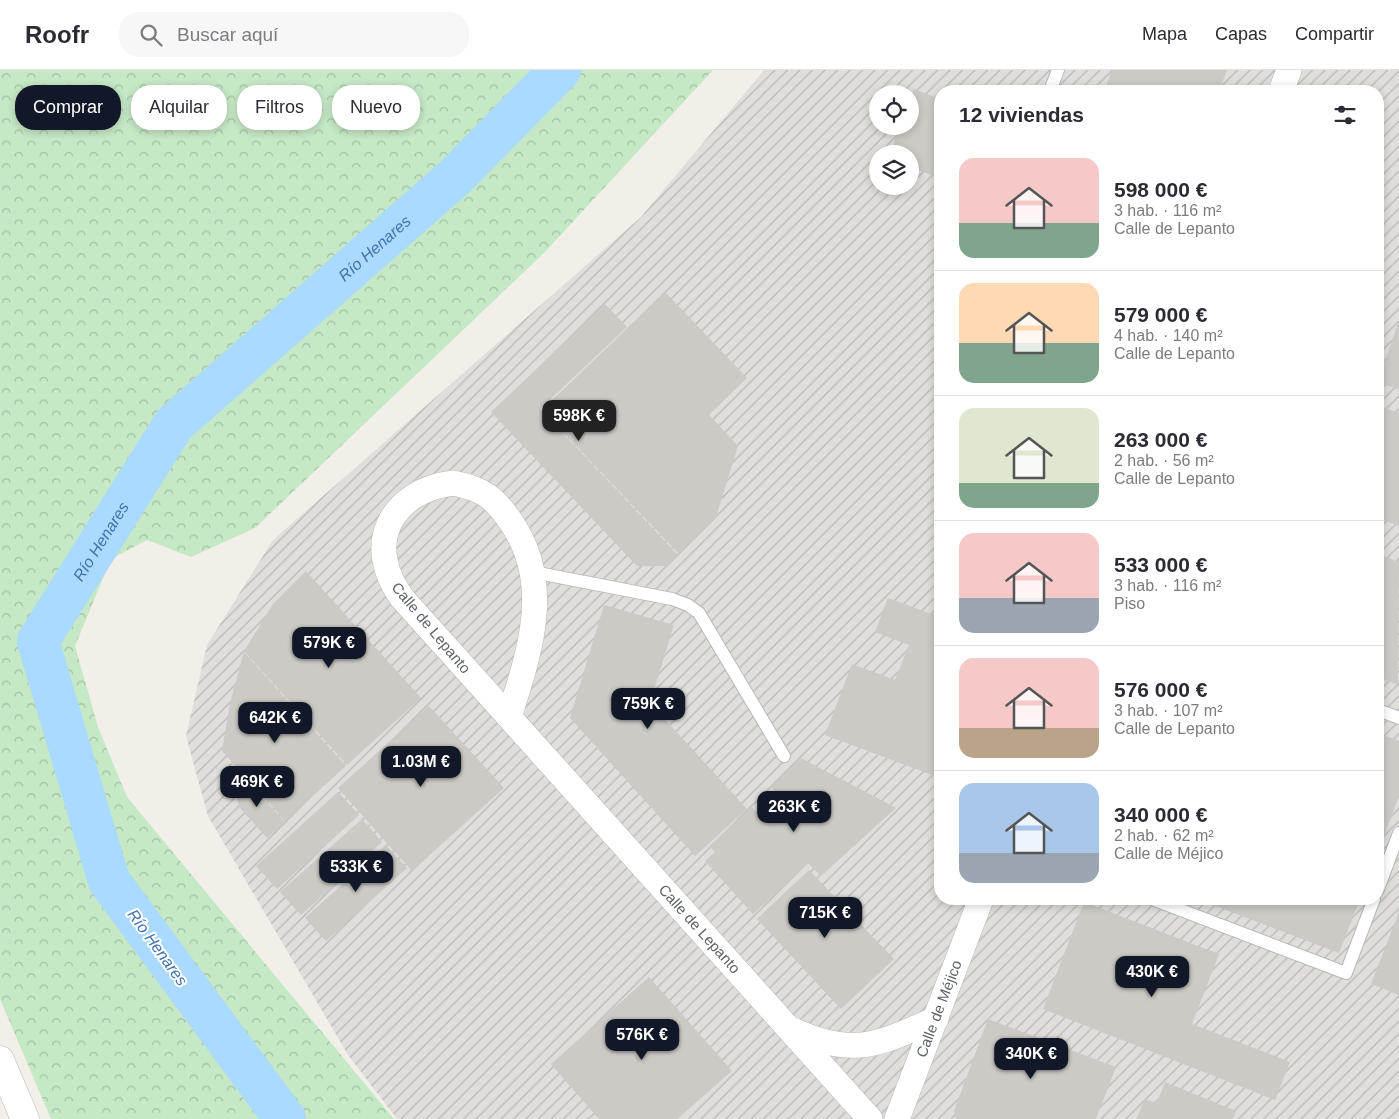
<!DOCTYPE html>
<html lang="es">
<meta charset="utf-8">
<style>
:root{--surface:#fff;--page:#f7f7f7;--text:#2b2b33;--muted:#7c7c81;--line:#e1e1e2;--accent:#111827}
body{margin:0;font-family:Helvetica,sans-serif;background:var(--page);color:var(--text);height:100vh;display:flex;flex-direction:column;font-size:19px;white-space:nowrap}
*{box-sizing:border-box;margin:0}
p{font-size:16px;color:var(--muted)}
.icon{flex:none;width:28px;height:28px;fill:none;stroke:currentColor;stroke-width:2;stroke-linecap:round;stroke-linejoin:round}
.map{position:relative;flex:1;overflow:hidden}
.sheet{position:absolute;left:934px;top:15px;width:450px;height:820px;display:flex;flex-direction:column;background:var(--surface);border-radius:20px;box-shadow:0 2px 8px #0003}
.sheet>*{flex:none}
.guide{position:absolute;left:15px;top:15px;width:475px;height:45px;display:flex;gap:10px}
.fabs{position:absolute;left:869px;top:15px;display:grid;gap:10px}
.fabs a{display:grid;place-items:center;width:50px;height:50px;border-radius:50%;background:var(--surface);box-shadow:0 2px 8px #0003;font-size:25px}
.price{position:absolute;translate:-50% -42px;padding:0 11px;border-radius:10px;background:var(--accent);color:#fff;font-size:16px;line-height:32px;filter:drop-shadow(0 1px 2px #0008)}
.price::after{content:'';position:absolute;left:50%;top:30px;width:15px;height:11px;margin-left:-8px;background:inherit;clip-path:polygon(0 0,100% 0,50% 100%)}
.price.selected{background:#222;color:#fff}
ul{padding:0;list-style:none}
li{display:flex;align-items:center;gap:15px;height:125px;padding:0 25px}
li+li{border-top:1px solid var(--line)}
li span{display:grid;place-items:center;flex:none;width:140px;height:100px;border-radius:15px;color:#555}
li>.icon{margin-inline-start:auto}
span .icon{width:60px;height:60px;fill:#fffc;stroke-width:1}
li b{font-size:21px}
h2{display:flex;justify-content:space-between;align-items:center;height:60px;padding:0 25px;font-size:21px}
.tag{padding:0 18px;border-radius:20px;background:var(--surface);box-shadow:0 2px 8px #0003;font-size:18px;line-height:45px}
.tag.selected{background:var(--accent);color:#fff}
header{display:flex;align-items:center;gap:30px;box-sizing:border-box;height:70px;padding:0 25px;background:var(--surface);border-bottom:1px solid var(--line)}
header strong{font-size:24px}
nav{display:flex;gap:28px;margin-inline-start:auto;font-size:18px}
.search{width:350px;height:45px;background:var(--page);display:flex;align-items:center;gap:12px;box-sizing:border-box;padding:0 18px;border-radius:20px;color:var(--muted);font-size:19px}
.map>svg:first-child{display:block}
</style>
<header>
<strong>Roofr</strong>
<div class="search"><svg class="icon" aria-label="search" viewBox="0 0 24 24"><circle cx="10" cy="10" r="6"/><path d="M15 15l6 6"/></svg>Buscar aquí</div>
<nav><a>Mapa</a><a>Capas</a><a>Compartir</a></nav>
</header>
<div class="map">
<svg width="1399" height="1049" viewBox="0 0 1399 1049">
<defs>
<pattern id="industrial-furrows" width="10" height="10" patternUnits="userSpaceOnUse" patternTransform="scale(1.25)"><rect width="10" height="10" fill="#e0deda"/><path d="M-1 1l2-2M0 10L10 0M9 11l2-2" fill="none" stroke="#b9b8b5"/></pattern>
<pattern id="forest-crowns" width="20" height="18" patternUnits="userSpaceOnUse" patternTransform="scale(1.25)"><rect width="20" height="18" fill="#c5e8c5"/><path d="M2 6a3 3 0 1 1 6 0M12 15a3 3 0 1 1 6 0" fill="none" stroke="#a3c0a4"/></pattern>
</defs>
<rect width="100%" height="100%" fill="#f1efe8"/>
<path fill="url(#industrial-furrows)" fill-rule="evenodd" d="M764,0H1399V1049H397L348,985L208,746L186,666L207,575L273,470L641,147ZM940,21H1378V829H940ZM878,24H910V56H878ZM878,84H910V116H878Z"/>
<path fill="url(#forest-crowns)" d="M0,0H713L544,183L255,458L191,487L147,470L111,489L75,576L98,657L127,727L394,1049H51L0,929Z"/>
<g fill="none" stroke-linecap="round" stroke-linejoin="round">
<path stroke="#aadaff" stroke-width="42" id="s1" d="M285,1049L109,811L38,571L174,354L455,107L560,0"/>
</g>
<g fill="#cccac5">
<path d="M1112,0H1227L1219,21H1104Z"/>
<path d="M914,19L940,29V108L910,97V84H890L900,56H910V30Z"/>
<path d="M665,222L747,308L709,345L738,376L716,447L678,483L542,340Z"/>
<path d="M605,234L627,257L540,339L677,484L665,496H637L491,342Z"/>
<path d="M1399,250V320L1378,312Z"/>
<path d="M1378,335L1399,343V456L1378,448Z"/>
<path d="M1378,484L1399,492L1398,615L1378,607Z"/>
<path d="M306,501L421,628L347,695L244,581L273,534Z"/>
<path d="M888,528L940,547V708L825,665L852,594L895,610L909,575L875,562Z"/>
<path d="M604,535L674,555L650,633L747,739L695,786L570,648Z"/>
<path d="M244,582L346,696L285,751L222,681L230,633Z"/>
<path d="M429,636L504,718L412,801L338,718Z"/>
<path d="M1378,663L1399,671V726L1378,782Z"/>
<path d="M801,688L896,738L821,806L808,793L753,844L705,791L715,782L709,776L752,737L758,743L778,724L771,717Z"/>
<path d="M241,704L285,752L267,768L239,737L234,711Z"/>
<path d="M338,722L359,745L277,819L256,796Z"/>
<path d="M362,749L382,772L301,845L280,822Z"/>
<path d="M386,775L407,798L326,871L305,848Z"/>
<path d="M809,800L894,889L841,939L757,849Z"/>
<path d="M1197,829H1360L1339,883Z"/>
<path d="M1084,832L1219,884L1192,954L1290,992L1275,1030L1043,939Z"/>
<path d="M1399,842V925L1371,914Z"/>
<path d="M649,907L732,1001L677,1049H599L551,994Z"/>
<path d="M988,949L1116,997L1096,1049H956L954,1041Z"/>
<path d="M1165,1012L1236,1041L1233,1049H1136L1145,1029L1157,1033Z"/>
</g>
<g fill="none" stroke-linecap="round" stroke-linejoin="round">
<g stroke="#b5b8bc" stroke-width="14">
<g id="lane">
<path d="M1050,21L1058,0"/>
<path d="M533,502L672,529L688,535L699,543L784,686"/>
<path d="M1378,640L1399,648"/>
<path d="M1378,819L1399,763"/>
<path d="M1152,829L1346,903L1374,829"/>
</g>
</g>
<g stroke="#b5b8bc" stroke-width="26">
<g id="street">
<path d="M1281,21L1289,0"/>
<path d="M453,413C485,419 496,429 513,455C553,516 529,584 509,647L402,528C363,475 390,421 453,413Z"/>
<path id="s2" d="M509,647L870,1049"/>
<path d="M793,960C854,988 879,974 936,949"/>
<path id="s3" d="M897,1049L981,829"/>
</g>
</g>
<g stroke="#b6babf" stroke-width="29">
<path id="secondary" d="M0,990L25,1049"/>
</g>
<use href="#lane" stroke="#fff" stroke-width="12"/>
<use href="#street" stroke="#fff" stroke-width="25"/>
<use href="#secondary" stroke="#fff" stroke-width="28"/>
</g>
<g text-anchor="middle" stroke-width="4" stroke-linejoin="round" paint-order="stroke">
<g font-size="15" fill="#5f6368" stroke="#fff">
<text transform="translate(431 558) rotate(50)" y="5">Calle de Lepanto</text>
<text dy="5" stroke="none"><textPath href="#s2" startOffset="285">Calle de Lepanto</textPath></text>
<text dy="5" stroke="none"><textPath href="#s3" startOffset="118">Calle de Méjico</textPath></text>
</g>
<g font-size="16" font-style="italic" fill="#4174aa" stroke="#fff">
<text dy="6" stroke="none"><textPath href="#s1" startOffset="1069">Río Henares</textPath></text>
<text dy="6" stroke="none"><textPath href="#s1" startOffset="664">Río Henares</textPath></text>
<text transform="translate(158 877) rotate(54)" y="6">Río Henares</text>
</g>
</g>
</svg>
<div class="fabs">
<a><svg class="icon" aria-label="locate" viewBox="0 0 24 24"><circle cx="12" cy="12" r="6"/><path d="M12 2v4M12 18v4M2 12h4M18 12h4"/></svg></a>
<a><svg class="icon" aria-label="layers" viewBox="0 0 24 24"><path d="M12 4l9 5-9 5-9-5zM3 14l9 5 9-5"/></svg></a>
</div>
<b class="price selected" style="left:579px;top:372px">598K €</b>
<b class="price" style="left:329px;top:599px">579K €</b>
<b class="price" style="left:648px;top:660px">759K €</b>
<b class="price" style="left:275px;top:674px">642K €</b>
<b class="price" style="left:421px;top:718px">1.03M €</b>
<b class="price" style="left:257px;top:738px">469K €</b>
<b class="price" style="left:794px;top:763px">263K €</b>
<b class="price" style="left:356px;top:823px">533K €</b>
<b class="price" style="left:825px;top:869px">715K €</b>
<b class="price" style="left:1152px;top:928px">430K €</b>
<b class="price" style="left:642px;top:991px">576K €</b>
<b class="price" style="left:1031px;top:1010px">340K €</b>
<div class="guide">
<a class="tag selected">Comprar</a>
<a class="tag">Alquilar</a>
<a class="tag">Filtros</a>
<a class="tag">Nuevo</a>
</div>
<section class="sheet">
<h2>12 viviendas<svg class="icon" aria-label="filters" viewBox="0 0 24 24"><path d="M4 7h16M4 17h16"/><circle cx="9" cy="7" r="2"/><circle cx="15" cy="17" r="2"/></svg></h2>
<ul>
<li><span style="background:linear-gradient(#f6c9c9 65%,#7fa58c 0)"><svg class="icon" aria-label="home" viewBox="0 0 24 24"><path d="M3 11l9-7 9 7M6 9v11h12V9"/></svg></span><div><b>598 000 €</b><p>3 hab. · 116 m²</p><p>Calle de Lepanto</p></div></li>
<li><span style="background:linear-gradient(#ffd9b3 60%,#7fa58c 0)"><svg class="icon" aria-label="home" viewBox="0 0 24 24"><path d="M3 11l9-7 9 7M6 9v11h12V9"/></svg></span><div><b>579 000 €</b><p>4 hab. · 140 m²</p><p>Calle de Lepanto</p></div></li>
<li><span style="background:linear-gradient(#dfe7d0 75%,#7fa58c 0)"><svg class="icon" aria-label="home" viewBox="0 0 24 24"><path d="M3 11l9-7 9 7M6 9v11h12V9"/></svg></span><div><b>263 000 €</b><p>2 hab. · 56 m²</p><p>Calle de Lepanto</p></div></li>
<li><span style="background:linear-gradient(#f6c9c9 65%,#9aa5b1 0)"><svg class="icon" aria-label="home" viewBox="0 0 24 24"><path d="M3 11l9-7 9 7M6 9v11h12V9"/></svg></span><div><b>533 000 €</b><p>3 hab. · 116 m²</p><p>Piso</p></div></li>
<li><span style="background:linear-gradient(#f6c9c9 70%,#b9a48a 0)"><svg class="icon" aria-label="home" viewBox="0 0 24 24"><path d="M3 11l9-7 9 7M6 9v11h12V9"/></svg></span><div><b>576 000 €</b><p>3 hab. · 107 m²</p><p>Calle de Lepanto</p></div></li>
<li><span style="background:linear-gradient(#a9c7e8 70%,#9aa5b1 0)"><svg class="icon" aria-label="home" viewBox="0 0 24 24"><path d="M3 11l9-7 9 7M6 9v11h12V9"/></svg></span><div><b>340 000 €</b><p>2 hab. · 62 m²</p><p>Calle de Méjico</p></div></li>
</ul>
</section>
</div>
